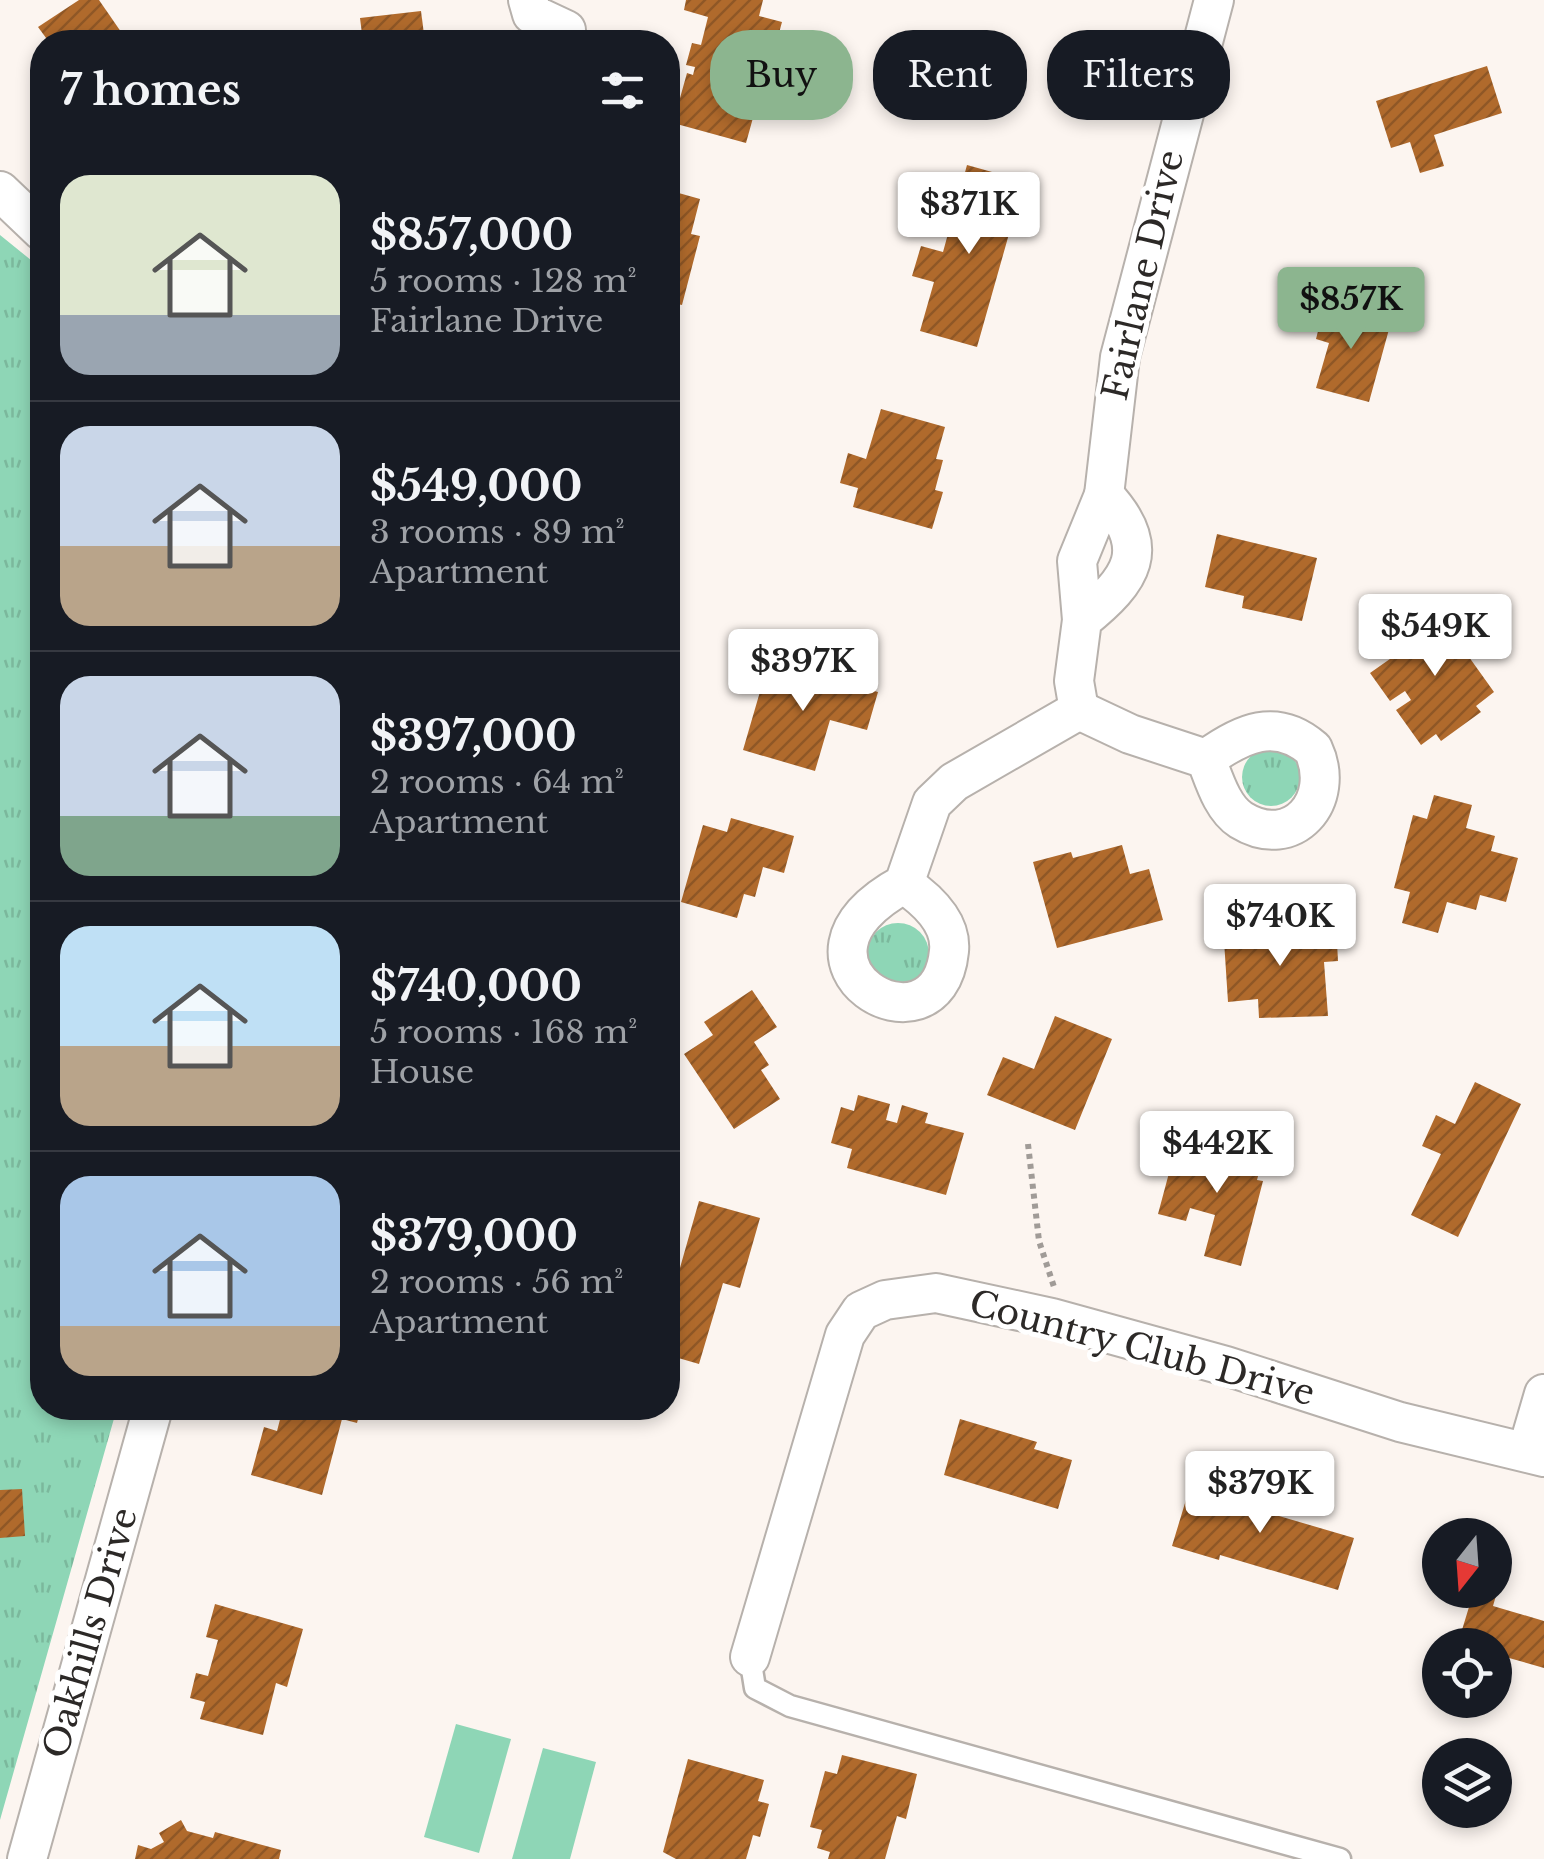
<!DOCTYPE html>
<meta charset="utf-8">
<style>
:root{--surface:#171b24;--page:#242831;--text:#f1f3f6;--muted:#9ea1a6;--line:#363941;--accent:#8cb58f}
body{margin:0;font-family:"Libre Baskerville",serif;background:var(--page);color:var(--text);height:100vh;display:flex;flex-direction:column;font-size:38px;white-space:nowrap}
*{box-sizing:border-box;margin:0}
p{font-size:32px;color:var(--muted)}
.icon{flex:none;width:55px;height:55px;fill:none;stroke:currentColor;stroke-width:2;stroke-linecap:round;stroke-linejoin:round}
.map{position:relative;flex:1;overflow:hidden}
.sheet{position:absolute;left:30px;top:30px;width:650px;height:1390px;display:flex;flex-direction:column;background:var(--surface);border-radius:40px;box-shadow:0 5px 15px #0003}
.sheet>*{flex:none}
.banner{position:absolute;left:710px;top:30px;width:682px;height:90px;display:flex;gap:20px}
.needle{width:65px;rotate:197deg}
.fabs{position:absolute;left:1422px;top:1518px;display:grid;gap:20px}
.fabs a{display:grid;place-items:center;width:90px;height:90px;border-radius:50%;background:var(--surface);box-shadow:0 5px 15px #0003;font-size:50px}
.price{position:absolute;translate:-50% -85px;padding:0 22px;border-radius:10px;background:#fff;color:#222;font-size:32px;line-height:65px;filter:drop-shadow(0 2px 5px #0008)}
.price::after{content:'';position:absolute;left:50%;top:60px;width:30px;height:22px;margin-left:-15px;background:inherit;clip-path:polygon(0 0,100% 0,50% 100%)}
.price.active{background:var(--accent);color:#111}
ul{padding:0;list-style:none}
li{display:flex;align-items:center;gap:30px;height:250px;padding:0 30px}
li+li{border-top:2px solid var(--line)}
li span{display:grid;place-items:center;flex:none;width:280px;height:200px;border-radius:30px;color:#555}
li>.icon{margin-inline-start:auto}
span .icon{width:120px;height:120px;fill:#fffc;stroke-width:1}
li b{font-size:42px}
h2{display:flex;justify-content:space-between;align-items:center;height:120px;padding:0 30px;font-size:42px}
.tag{padding:0 35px;border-radius:40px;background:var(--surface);box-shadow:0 5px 15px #0003;font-size:35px;line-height:90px}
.tag.active{background:var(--accent);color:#111}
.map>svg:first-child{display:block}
</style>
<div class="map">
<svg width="1544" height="1859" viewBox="0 0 1544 1859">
<defs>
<pattern id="grass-tufts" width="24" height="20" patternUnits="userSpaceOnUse" patternTransform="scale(2.5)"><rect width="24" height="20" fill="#8ed6b6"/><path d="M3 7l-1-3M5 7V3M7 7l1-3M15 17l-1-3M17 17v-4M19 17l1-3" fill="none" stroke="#7bb89c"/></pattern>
<pattern id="building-hatch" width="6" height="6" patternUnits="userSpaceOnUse" patternTransform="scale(2.5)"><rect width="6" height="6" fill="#b06a2c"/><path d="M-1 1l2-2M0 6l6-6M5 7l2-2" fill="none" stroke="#8f5726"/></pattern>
</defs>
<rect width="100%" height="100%" fill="#fcf5f0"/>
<g fill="url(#grass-tufts)">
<path d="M0,235L42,269V1408H117L0,1820Z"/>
<circle cx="1271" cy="777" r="29"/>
<circle cx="898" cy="954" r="31"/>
</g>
<g fill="#8ed6b6">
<path d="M456,1724L511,1739L479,1853L424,1837Z"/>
<path d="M543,1748L596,1762L570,1859H512Z"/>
</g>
<g fill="url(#building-hatch)">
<path d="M79,0H99L128,42H49L38,27Z"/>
<path d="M686,0H763L759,16L782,22L767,77L745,70L736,102L756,107L746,143L673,123L687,73L693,75L695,67L686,65L692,43L701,45L708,17L684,10Z"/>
<path d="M421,11L425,42H363L360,18Z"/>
<path d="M1487,66L1502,113L1434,135L1444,166L1420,173L1410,142L1391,148L1376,101Z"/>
<path d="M967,165L1024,181L977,347L920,331L934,282L912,276L921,246L943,252Z"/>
<path d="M668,190L700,199L691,234L700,236L682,305L673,303L669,317Z"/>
<path d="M1325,304L1391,322L1369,402L1316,388L1329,343L1316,339Z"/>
<path d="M881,409L945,427L936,459L943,460L935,490L943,492L932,529L853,507L858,488L840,483L848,453L866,459Z"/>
<path d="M1217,534L1317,558L1302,621L1242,608L1244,596L1205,587Z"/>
<path d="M1453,605L1472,633L1459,643L1494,692L1476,706L1481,712L1441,741L1436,734L1421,745L1396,710L1411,700L1405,691L1390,701L1370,673L1407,647L1403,640Z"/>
<path d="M769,661L878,692L867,730L830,720L815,771L743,750Z"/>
<path d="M1434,795L1472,805L1466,828L1495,836L1491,851L1518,858L1506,902L1480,895L1476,910L1447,902L1438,933L1402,923L1410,892L1394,888L1413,815L1427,819Z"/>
<path d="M731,818L794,836L784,873L763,867L755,897L744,894L737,918L681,902L703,825L727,832Z"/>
<path d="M1122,845L1130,874L1149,869L1163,920L1057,948L1033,862L1071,852L1073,858Z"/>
<path d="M1252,923L1254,938L1294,935L1293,926L1336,924L1338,961L1324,962L1328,1016L1259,1018L1258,999L1228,1002L1223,925Z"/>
<path d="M752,990L777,1027L754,1042L769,1065L761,1070L780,1099L734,1129L684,1054L713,1035L704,1022Z"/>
<path d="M1055,1016L1112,1039L1075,1130L987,1095L1003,1057L1034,1069Z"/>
<path d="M1475,1082L1521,1104L1458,1237L1411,1215L1441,1154L1422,1146L1436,1115L1455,1124Z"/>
<path d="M858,1095L890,1104L886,1120L897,1123L902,1105L928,1113L925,1123L964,1133L946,1195L847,1168L852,1149L831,1143L841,1107L854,1111Z"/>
<path d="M1201,1140L1263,1157L1257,1180L1263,1181L1241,1266L1204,1256L1215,1215L1190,1208L1186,1221L1158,1214L1173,1158L1195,1163Z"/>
<path d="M699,1201L760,1218L740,1288L723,1283L699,1364L668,1355V1310Z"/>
<path d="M283,1408H361L357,1423L342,1419L322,1495L251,1475L264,1427L277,1431Z"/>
<path d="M960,1419L1037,1442L1034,1449L1072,1460L1058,1509L944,1475Z"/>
<path d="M1192,1480L1282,1507L1279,1516L1354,1538L1338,1590L1220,1555L1219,1560L1172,1546Z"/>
<path d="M22,1489L25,1536L0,1538V1490Z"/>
<path d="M1495,1569L1503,1571L1493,1606L1544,1621V1668L1495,1654V1645L1458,1643L1469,1607L1450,1601L1453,1590H1495Z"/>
<path d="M215,1604L303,1629L287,1687L276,1683L263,1735L200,1719L205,1702L190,1698L196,1673L208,1676L218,1640L206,1637Z"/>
<path d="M842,1755L917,1774L906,1819L897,1816L885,1859H828L830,1852L817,1848L822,1830L810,1827L825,1771L837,1774Z"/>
<path d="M688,1759L764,1780L758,1801L769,1804L760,1837L753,1835L746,1859H676L663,1852Z"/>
<path d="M181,1820L187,1831L213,1838L215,1832L281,1850L279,1859H135L138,1845L151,1849L164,1842L159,1833Z"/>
</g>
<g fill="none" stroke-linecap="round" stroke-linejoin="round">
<g stroke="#b7b1ac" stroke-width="25">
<path id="service" d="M750,1657L755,1688L790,1706L1340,1859"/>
</g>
<g stroke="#b7b1ac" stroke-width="42">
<g id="minor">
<path d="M528,0L532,14L566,30"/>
<path d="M0,191L42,231"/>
<path d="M1104,495L1120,357L1214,0"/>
<path d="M1079,710L1130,734L1206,759C1214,779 1222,808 1241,820C1293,852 1337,800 1313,749C1276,717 1242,733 1206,759"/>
<path d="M1079,710L1074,681L1082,620L1077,561L1104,495C1154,548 1132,580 1082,620"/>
<path d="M904,884C926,899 952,922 949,951C938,1066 759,962 904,884L932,803L954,782L1079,710"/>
<path d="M1527,1452L1544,1394"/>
<path d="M750,1657L845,1335L861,1311L885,1300L936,1293L1052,1318L1226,1366L1400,1422L1544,1457"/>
<path d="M27,1859L153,1408"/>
</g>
</g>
<path stroke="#a09b97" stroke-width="6" stroke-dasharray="5 5" stroke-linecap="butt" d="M1028,1144L1039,1241L1054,1287"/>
<use href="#service" stroke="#fff" stroke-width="20"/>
<use href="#minor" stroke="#fff" stroke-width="38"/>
</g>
<g text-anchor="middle" stroke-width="10" stroke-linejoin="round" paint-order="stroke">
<g font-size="35" fill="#2c2927" stroke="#fff">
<text transform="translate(1143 275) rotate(-77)" y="12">Fairlane Drive</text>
<text transform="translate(1142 1348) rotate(15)" y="12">Country Club Drive</text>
<text transform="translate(90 1633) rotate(-74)" y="12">Oakhills Drive</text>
</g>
</g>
</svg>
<div class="fabs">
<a><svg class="needle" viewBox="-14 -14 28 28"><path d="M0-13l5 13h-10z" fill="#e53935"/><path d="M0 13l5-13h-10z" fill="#9ea1a6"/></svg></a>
<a><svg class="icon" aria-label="locate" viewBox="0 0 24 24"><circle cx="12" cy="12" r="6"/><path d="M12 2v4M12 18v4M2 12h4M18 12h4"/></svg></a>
<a><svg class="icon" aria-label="layers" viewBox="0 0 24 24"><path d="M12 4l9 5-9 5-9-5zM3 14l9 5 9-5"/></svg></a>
</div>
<b class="price" style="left:969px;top:257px">$371K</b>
<b class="price active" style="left:1351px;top:352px">$857K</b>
<b class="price" style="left:1435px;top:679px">$549K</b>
<b class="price" style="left:803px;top:714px">$397K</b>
<b class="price" style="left:1280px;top:969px">$740K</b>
<b class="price" style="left:1217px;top:1196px">$442K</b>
<b class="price" style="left:1260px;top:1536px">$379K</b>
<div class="banner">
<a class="tag active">Buy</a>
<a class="tag">Rent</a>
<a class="tag">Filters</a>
</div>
<section class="sheet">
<h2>7 homes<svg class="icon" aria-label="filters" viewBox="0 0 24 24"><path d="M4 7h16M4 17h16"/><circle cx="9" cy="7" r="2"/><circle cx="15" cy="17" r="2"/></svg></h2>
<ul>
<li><span style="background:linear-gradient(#dfe7d0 70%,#9aa5b1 0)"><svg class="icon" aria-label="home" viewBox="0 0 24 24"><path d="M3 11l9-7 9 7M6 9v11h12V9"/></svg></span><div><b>$857,000</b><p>5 rooms · 128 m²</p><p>Fairlane Drive</p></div></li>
<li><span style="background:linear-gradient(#c9d6e8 60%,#b9a48a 0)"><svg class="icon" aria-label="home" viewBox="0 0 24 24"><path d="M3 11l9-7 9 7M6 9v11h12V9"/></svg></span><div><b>$549,000</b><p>3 rooms · 89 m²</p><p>Apartment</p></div></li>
<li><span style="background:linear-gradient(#c9d6e8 70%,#7fa58c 0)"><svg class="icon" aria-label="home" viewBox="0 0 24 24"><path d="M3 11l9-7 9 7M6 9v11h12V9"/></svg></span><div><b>$397,000</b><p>2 rooms · 64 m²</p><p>Apartment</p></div></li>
<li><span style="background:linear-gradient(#bfe0f5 60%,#b9a48a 0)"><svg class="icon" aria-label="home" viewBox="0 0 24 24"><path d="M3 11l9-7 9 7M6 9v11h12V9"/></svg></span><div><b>$740,000</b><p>5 rooms · 168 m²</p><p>House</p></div></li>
<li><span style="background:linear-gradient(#a9c7e8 75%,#b9a48a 0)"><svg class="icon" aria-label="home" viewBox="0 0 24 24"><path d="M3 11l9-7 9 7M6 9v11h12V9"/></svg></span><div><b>$379,000</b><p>2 rooms · 56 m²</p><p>Apartment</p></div></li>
</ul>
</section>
</div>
